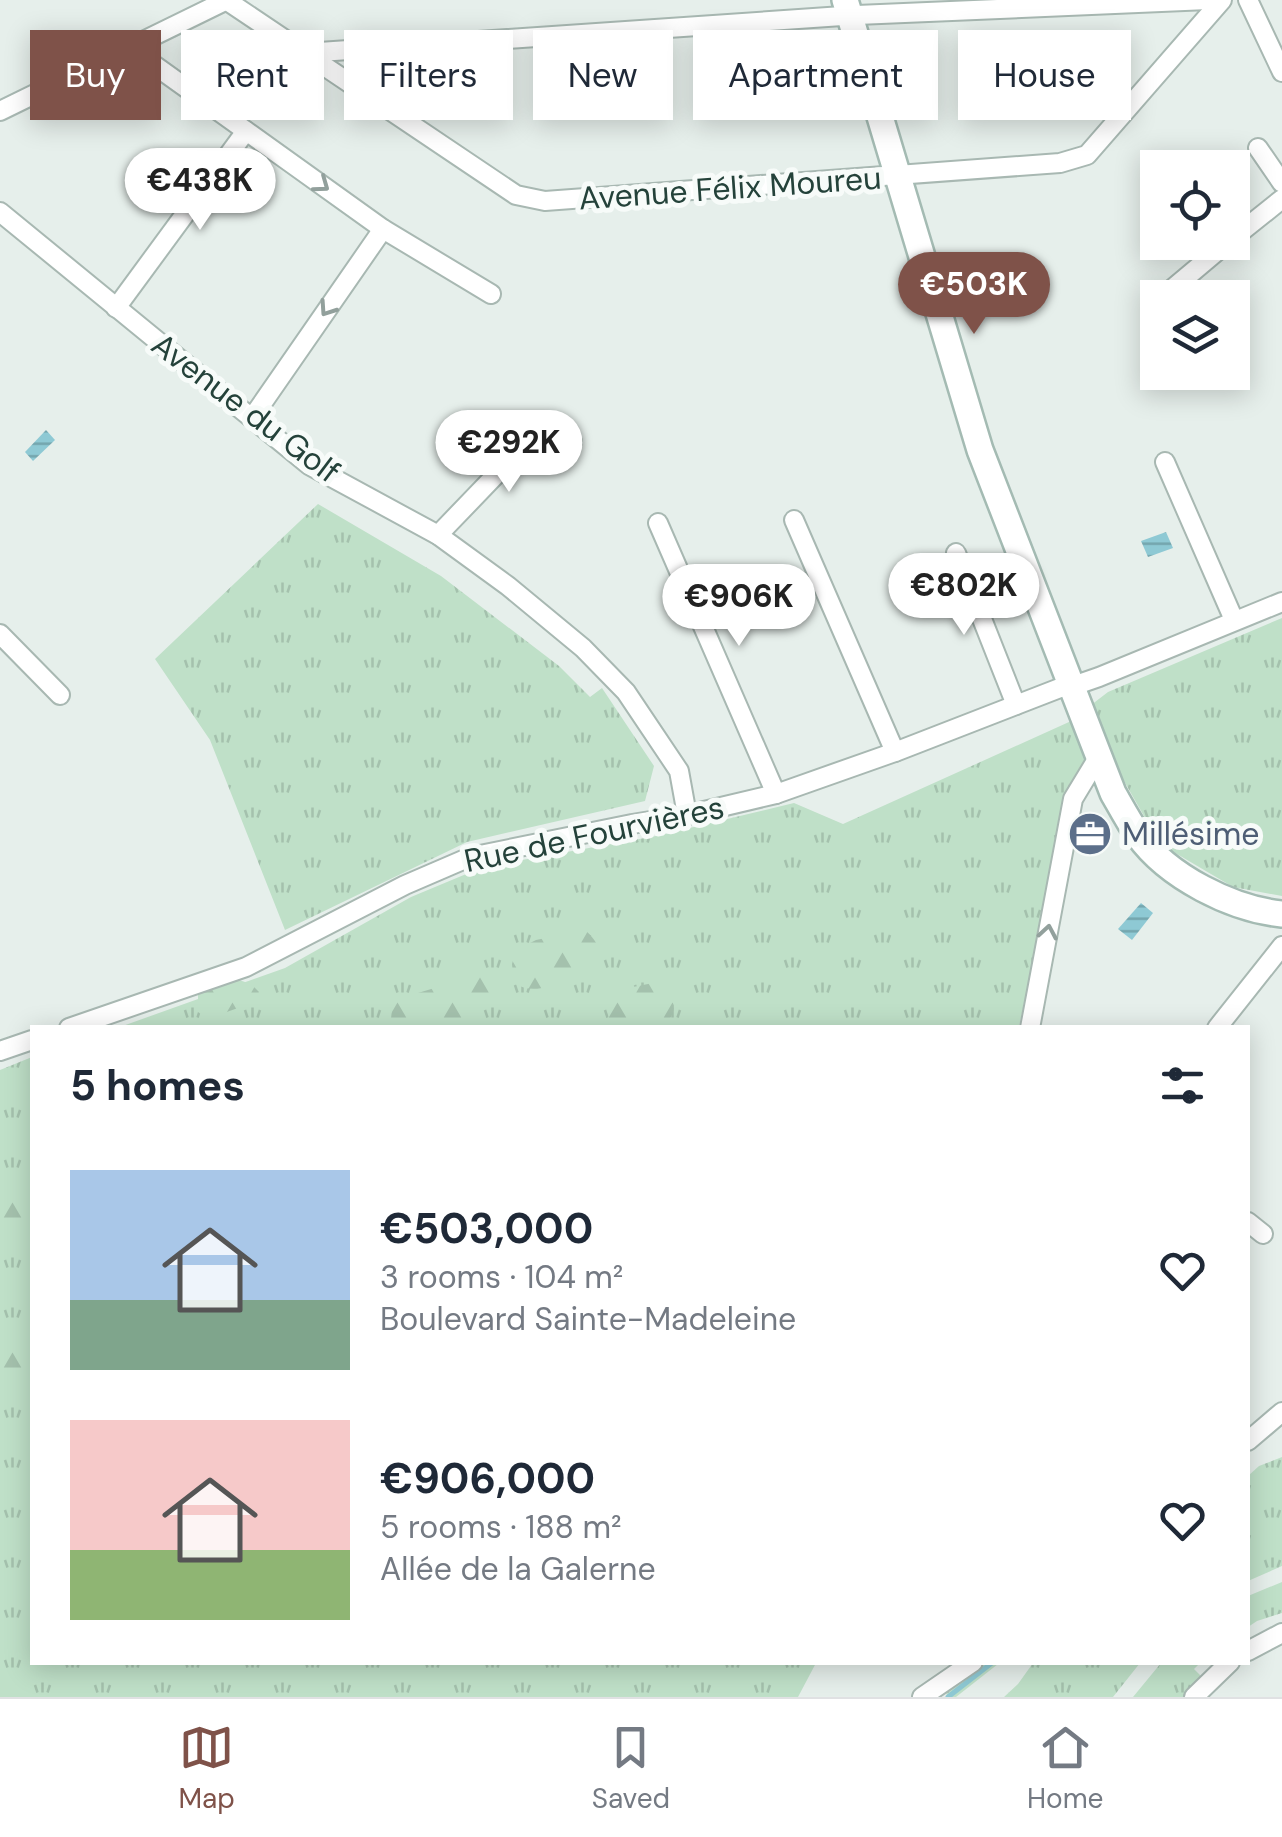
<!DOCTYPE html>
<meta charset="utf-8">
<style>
:root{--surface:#fff;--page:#f6f6f7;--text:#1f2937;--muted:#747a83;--line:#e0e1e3;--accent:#7f5249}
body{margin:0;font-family:"DM Sans",sans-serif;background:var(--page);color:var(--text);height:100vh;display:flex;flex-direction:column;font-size:38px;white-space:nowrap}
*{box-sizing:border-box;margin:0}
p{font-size:32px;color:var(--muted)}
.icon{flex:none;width:55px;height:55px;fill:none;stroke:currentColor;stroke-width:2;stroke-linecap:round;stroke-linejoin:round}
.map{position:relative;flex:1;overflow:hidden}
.panel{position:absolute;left:30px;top:1025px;width:1220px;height:640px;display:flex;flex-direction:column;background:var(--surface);border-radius:0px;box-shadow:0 5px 25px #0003}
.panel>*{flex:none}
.banner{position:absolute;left:30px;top:30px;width:1222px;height:90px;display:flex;gap:20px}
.controls{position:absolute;left:1140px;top:150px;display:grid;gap:20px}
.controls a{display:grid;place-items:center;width:110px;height:110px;border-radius:0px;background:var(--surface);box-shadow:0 5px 25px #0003;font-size:50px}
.price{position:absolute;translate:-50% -85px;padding:0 22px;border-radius:35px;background:#fff;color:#222;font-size:32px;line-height:65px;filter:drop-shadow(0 2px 5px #0008)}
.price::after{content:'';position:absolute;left:50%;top:60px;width:30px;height:22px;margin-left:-15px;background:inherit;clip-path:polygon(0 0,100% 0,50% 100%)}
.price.current{background:var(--accent);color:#fff}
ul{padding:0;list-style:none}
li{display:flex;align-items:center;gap:30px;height:250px;padding:0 40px}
li span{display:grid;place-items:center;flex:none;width:280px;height:200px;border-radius:0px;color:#555}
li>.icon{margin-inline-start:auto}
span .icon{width:120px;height:120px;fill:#fffc;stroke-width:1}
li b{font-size:42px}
h2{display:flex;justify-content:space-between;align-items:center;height:120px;padding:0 40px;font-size:42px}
.tag{padding:0 35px;border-radius:0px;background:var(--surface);box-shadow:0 5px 25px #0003;font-size:35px;line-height:90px}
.tag.current{background:var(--accent);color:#fff}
.dock{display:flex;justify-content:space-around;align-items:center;height:140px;border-top:2px solid var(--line);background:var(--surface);font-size:28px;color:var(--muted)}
.dock a{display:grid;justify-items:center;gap:5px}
.dock .current{color:var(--accent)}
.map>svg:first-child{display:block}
</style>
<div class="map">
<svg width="1282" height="1697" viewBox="0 0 1282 1697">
<defs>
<pattern id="grass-tufts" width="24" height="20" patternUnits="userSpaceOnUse" patternTransform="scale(2.5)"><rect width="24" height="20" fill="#bfe0c8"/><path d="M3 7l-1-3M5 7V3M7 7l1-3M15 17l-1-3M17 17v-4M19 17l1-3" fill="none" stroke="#a4c1ad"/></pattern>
<pattern id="forest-firs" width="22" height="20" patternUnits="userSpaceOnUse" patternTransform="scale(2.5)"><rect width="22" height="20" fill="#bfe0c8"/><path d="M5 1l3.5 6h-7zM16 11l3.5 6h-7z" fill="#a4c1ad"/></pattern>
<pattern id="water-rules" width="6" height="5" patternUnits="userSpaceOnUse" patternTransform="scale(2.5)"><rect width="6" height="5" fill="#8ec9d4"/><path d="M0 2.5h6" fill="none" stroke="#74a5ad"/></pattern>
</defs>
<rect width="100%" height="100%" fill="#e6efeb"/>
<g fill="url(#grass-tufts)">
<path d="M318,504L441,576L559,666L590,697L602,688L654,766L645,801L467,842L285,930L210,740L155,659Z"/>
<path d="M1282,618V896L1233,887L1160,844L1120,774L1068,795L1019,1027L117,1028L285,968L411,897L483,867L656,836L794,803L843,824L1069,722L1108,692Z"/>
<path d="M32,1057V1662L816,1663L798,1697H0V1070Z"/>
<path d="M1282,1457V1566L1248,1581V1476L1259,1466Z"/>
<path d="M1282,1582V1613L1257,1621L1248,1627V1596Z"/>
<path d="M984,1663L998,1664L956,1697H948L945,1691Z"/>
<path d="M1033,1663V1662L1140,1663L1113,1697H1004L1018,1684Z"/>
<path d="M1161,1663H1200L1194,1669L1201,1676L1184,1697H1133Z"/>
</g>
<g fill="url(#forest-firs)">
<path d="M585,930C593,937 607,953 596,964C594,966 591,966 588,967C566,978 539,999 514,983L512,964L516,950L536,940Z"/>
<path d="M471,977H493L503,984L505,995L494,1005L468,1016L457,1025L445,1027H390L392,1010L398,999Z"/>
<path d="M236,979L251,984L259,992L252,1003L207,1019L198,1012V995L206,986Z"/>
<path d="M653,983C676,996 680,1005 665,1027H611L607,1009L633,987Z"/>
<path d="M23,1176H32V1230L0,1236V1181Z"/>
<path d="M32,1328V1383L1,1396L0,1351Z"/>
</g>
<g fill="url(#water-rules)">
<path d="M46,430L55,440L33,461L25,452Z"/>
<path d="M1166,532L1173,548L1148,557L1141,541Z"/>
<path d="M1141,903L1153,913L1132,940L1118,929Z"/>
</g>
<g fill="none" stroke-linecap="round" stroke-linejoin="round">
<path stroke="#8ec9d4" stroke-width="5" d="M948,1697L993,1662"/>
<g stroke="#a8b8b2" stroke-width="22">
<g id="street">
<path d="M226,0L516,195L545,201L1060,163L1087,155L1222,0"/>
<path d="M1248,0L1282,72"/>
<path d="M129,47L383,229L491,294"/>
<path d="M305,53L857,15L1208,0"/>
<path d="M0,111L227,0"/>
<path d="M1258,148L1282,183"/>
<path d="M0,212L309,465L438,535L508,586L583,648L626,692L679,771L687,815"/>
<path d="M1232,239L1282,199"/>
<path d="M1171,290L1228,242"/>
<path d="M116,308L246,131"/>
<path d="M252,418L383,229"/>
<path d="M1165,462L1234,620"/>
<path d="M794,520L895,752"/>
<path d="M658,523L776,794"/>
<path d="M438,535L513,457L572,442"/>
<path d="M956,553L1016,705"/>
<path d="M0,634L60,695"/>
<path d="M69,1028L246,967L405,885L470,857L632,824L687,815L776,794L895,752L1065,686H1073L1099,677L1282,602"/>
<path d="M1030,1028L1073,799L1099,756"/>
<path d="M1217,1028L1282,946"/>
<path d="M0,1051L32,1040"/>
<path d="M1248,1222L1263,1234"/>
<path d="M1248,1441L1282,1412"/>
<path d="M1248,1651L1282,1633"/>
<path d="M922,1697L973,1662"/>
<path d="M1194,1697L1230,1662"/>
</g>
</g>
<g stroke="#a4bbb3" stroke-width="30">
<path id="secondary" d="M845,0L980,450L1113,793C1121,807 1129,822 1138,835C1168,877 1232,909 1282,914"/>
</g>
<use href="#street" stroke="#fff" stroke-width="18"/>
<use href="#secondary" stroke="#fff" stroke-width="25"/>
</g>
<defs><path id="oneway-chevron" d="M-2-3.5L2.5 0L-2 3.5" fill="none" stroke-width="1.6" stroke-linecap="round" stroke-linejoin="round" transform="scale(2.5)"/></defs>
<g stroke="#92a09c">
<use href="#oneway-chevron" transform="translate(322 185) rotate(36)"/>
<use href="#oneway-chevron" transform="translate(327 309) rotate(124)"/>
<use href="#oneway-chevron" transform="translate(1048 932) rotate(-80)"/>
</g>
<defs>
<g id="office-disc" transform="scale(2.25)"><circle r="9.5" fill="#5c6f8a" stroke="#f7fbf9"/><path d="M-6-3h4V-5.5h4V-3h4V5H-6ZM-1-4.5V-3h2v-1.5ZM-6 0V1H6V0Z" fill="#fff"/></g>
</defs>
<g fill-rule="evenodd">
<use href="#office-disc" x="1090" y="834"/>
</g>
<g text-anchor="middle" stroke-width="10" stroke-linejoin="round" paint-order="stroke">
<g font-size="32" fill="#24423a" stroke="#f7fbf9">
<text transform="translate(730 188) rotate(-4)" y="11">Avenue Félix Moureu</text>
<text transform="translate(246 408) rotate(37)" y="11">Avenue du Golf</text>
<text transform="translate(594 834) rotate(-12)" y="11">Rue de Fourvières</text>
</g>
<g font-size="32" fill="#4e5e75" stroke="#f7fbf9" text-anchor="start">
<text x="1122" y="845">Millésime</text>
</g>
</g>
</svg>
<div class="controls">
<a><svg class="icon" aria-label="locate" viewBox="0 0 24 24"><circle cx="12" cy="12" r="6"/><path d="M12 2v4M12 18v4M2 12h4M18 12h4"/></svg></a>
<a><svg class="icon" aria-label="layers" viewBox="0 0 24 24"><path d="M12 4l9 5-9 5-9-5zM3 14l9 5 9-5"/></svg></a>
</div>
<b class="price" style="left:200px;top:233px">€438K</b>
<b class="price current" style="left:974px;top:337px">€503K</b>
<b class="price" style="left:509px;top:495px">€292K</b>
<b class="price" style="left:964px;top:638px">€802K</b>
<b class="price" style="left:739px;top:649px">€906K</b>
<div class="banner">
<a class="tag current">Buy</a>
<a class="tag">Rent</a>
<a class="tag">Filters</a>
<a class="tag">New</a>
<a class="tag">Apartment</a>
<a class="tag">House</a>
</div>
<section class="panel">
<h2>5 homes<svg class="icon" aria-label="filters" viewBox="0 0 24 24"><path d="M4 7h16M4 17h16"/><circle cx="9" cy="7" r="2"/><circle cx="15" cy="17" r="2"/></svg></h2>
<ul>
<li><span style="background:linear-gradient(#a9c7e8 65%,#7fa58c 0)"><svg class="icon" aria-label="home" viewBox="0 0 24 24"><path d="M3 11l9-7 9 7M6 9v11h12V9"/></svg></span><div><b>€503,000</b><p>3 rooms · 104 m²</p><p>Boulevard Sainte-Madeleine</p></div><svg class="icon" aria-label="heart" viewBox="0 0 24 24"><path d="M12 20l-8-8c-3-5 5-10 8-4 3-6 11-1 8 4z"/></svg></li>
<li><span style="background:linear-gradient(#f6c9c9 65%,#8fb573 0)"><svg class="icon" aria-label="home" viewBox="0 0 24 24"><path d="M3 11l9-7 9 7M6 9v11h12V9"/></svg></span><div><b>€906,000</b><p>5 rooms · 188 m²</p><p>Allée de la Galerne</p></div><svg class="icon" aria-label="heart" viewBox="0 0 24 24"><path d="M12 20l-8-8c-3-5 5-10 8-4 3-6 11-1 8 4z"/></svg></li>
</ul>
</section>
</div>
<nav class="dock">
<a class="current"><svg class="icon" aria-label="map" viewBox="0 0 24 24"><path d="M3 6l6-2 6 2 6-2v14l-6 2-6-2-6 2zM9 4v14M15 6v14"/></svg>Map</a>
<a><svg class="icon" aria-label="saved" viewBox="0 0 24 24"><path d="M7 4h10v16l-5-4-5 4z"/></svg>Saved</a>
<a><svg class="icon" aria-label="home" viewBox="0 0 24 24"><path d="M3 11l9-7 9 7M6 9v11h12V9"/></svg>Home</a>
</nav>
